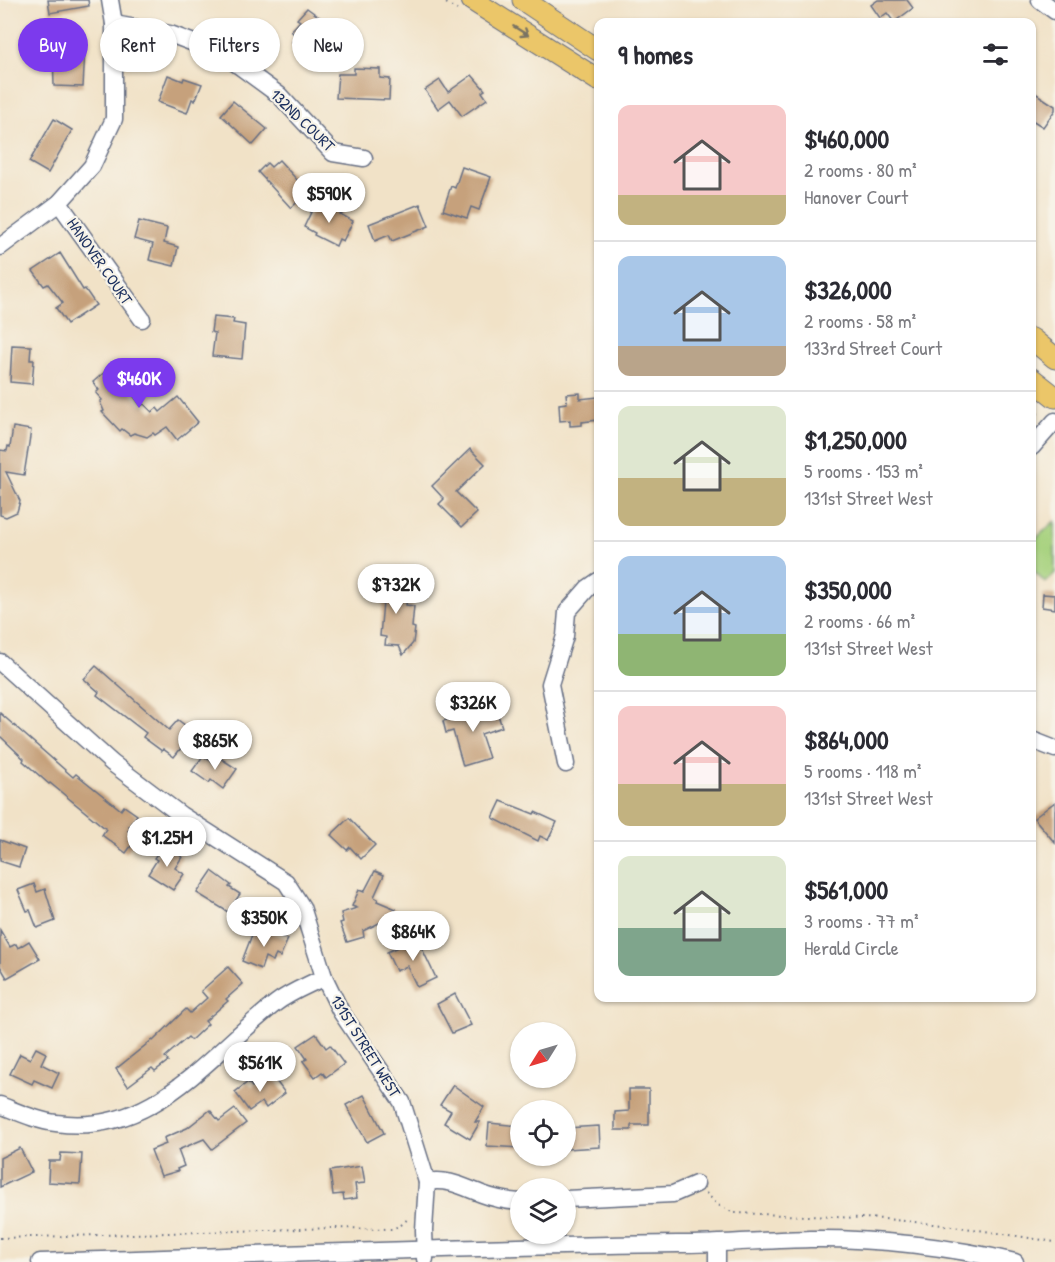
<!DOCTYPE html>
<meta charset="utf-8">
<style>
:root{--surface:#fff;--page:#f7f7f7;--text:#2b2b33;--muted:#7c7c81;--line:#e1e1e2;--accent:#7c3aed}
body{margin:0;font-family:"Patrick Hand",sans-serif;background:var(--page);color:var(--text);height:100vh;display:flex;flex-direction:column;font-size:22px;white-space:nowrap}
*{box-sizing:border-box;margin:0}
p{font-size:20px;color:var(--muted)}
.icon{flex:none;width:33px;height:33px;fill:none;stroke:currentColor;stroke-width:2;stroke-linecap:round;stroke-linejoin:round}
.map{position:relative;flex:1;overflow:hidden}
.panel{position:absolute;left:594px;top:18px;width:442px;height:984px;display:flex;flex-direction:column;background:var(--surface);border-radius:12px;box-shadow:0 2px 4px #0004}
.panel>*{flex:none}
.guide{position:absolute;left:18px;top:18px;width:486px;height:54px;display:flex;gap:12px}
.needle{width:39px;rotate:233deg}
.buttons{position:absolute;left:510px;top:1022px;display:grid;gap:12px}
.buttons a{display:grid;place-items:center;width:66px;height:66px;border-radius:50%;background:var(--surface);box-shadow:0 2px 4px #0004;font-size:30px}
.price{position:absolute;translate:-50% -51px;padding:0 14px;border-radius:21px;background:#fff;color:#222;font-size:20px;line-height:39px;filter:drop-shadow(0 2px 3px #0008)}
.price::after{content:'';position:absolute;left:50%;top:36px;width:18px;height:14px;margin-left:-9px;background:inherit;clip-path:polygon(0 0,100% 0,50% 100%)}
.price.on{background:var(--accent);color:#fff}
ul{padding:0;list-style:none}
li{display:flex;align-items:center;gap:18px;height:150px;padding:0 24px}
li+li{border-top:2px solid var(--line)}
li span{display:grid;place-items:center;flex:none;width:168px;height:120px;border-radius:12px;color:#555}
li>.icon{margin-inline-start:auto}
span .icon{width:72px;height:72px;fill:#fffc;stroke-width:1}
li b{font-size:26px}
h2{display:flex;justify-content:space-between;align-items:center;height:72px;padding:0 24px;font-size:26px}
.tag{padding:0 21px;border-radius:27px;background:var(--surface);box-shadow:0 2px 4px #0004;font-size:21px;line-height:54px}
.tag.on{background:var(--accent);color:#fff}
.map>svg:first-child{display:block}
</style>
<div class="map">
<svg width="1055" height="1262" viewBox="0 0 1055 1262">
<rect width="100%" height="100%" fill="#f7f3e8"/>
<filter id="ink" filterUnits="userSpaceOnUse"><feTurbulence type="fractalNoise" baseFrequency=".0167" numOctaves="2"/><feDisplacementMap in="SourceGraphic" scale="12" xChannelSelector="R" yChannelSelector="G"/><feConvolveMatrix kernelMatrix="1 2 1 2 8 2 1 2 1" color-interpolation-filters="sRGB"/></filter>
<filter id="wash" filterUnits="userSpaceOnUse"><feTurbulence type="fractalNoise" baseFrequency=".008" numOctaves="4" result="noise"/><feDisplacementMap in="SourceGraphic" scale="24" xChannelSelector="R" yChannelSelector="G"/><feGaussianBlur stdDeviation="1.35" result="paint"/><feColorMatrix in="noise" values="0 0 0 0 0 0 0 0 0 0 0 0 0 0 0 0 0 1.4 0 .05"/><feComposite in="paint" operator="in"/></filter>
<g filter="url(#wash)">
<rect width="100%" height="100%" fill="#f1e2c7"/>
<path fill="#a6d17d" stroke="#60806e" stroke-width="1.5" d="M1055,521V573L1045,583L1032,569V542Z"/>
<g id="blocks">
<g fill="#c6a17b">
<path d="M48,0H88L89,6L50,13Z"/>
<path d="M878,0H907L913,8L894,22L887,13L880,18L871,5Z"/>
<path d="M307,8L340,32L332,41L333,42L331,44L335,48L317,68L297,50L299,48L292,42L297,37L291,31L300,21L297,19Z"/>
<path d="M53,48L85,49L83,87L54,86Z"/>
<path d="M354,68L380,69V78L390,79L389,100L336,98L338,74H354Z"/>
<path d="M168,75L183,81L184,78L202,84L195,101L192,99L187,113L158,102Z"/>
<path d="M472,75L485,90L482,92L487,99L462,116L450,100L438,109L425,90L440,80L448,92Z"/>
<path d="M1032,91L1055,106V110L1043,127L1032,120Z"/>
<path d="M233,101L267,129L253,145L221,115Z"/>
<path d="M54,119L72,130L48,173L29,162Z"/>
<path d="M279,160L308,192L291,208L258,172L267,163L271,167Z"/>
<path d="M462,167L491,177L479,210L471,207L467,218L443,210L451,186L455,188Z"/>
<path d="M315,204L326,211L329,204L342,211L340,214L353,221L343,241L339,239L336,246L314,235L315,233L304,227Z"/>
<path d="M420,204L429,226L392,241L389,235L375,241L369,224Z"/>
<path d="M139,221L167,228L164,243L178,247L174,266L149,260L153,244L134,239Z"/>
<path d="M60,253L83,290L85,289L96,305L67,324L56,308L63,303L48,284L44,286L33,271Z"/>
<path d="M213,317L234,319L233,323L245,325L242,359L212,356L215,333L211,332Z"/>
<path d="M12,345L31,346L30,360H34L32,384L10,382Z"/>
<path d="M113,365L129,384L127,386L141,406L144,404L152,412L157,408L160,412L178,397L198,422L177,440L167,427L155,435L153,433L147,437L134,433L130,435L122,429L120,431L102,412L104,411L100,402L102,400L96,393L99,390L93,382Z"/>
<path d="M580,393V399L598,397V420L582,422V425L570,426V420L560,421L559,404L567,403L566,394Z"/>
<path d="M13,427L31,430L24,475L6,472L20,501L17,512L6,517L0,515V450L7,451L8,446L10,447Z"/>
<path d="M470,449L485,464L456,492L477,513L462,527L439,504L444,499L432,486Z"/>
<path d="M380,581L408,583L406,605L414,606L412,627L415,628L413,643L403,655L399,646L385,645L386,637L380,636L383,602H378Z"/>
<path d="M1043,594L1055,595V609L1042,607Z"/>
<path d="M96,666L169,730L178,720L194,732L174,757L163,749L162,751L143,737L146,733L97,695L99,692L84,679Z"/>
<path d="M495,706L502,727L481,734L489,758L463,766L453,731L446,733L443,721Z"/>
<path d="M0,713L73,777L76,774L121,810L124,806L137,815L129,826L131,828L128,831L137,838L126,853L102,835L106,829L50,783L49,784L23,761L24,759L0,736Z"/>
<path d="M203,756L215,764L220,758L237,769L223,789L211,780L209,783L192,771Z"/>
<path d="M501,801L534,814L535,812L557,822L548,840L540,836L538,841L493,818Z"/>
<path d="M1055,802V843L1034,818Z"/>
<path d="M349,818L375,845L361,859L350,847L347,850L331,835Z"/>
<path d="M0,840L25,849L19,867L0,861Z"/>
<path d="M164,844L182,857L175,868L184,874L173,890L148,874L157,860L154,858Z"/>
<path d="M212,871L231,885L229,887L240,894L228,912L197,893Z"/>
<path d="M375,871L384,875L374,897L378,899L377,901L396,909L392,918L388,925L381,922L363,931L364,937L347,942L340,923L343,922L341,913L357,908L352,906L359,890L364,892Z"/>
<path d="M34,884L37,892L45,889L55,921L37,928L30,910L27,911L18,890Z"/>
<path d="M255,927L288,939L280,957L276,955L273,961L265,957L261,969L242,961Z"/>
<path d="M0,930L10,947L16,944L18,948L29,941L40,959L7,978L0,966Z"/>
<path d="M417,938L436,978L417,987L407,966L396,971L387,952Z"/>
<path d="M228,967L243,984L226,999L228,1001L205,1021L208,1024L191,1040L188,1037L165,1057L168,1061L155,1071L152,1068L128,1086L116,1069L152,1040L153,1041L186,1009L190,1013L207,998L201,991Z"/>
<path d="M455,994L471,1025L452,1033L437,1004Z"/>
<path d="M316,1034L326,1048L330,1045L344,1064L326,1077L322,1072L315,1077L303,1061L307,1059L298,1046Z"/>
<path d="M36,1048L46,1053L41,1064L59,1073L52,1088L34,1080L32,1084L10,1074L20,1054L30,1059Z"/>
<path d="M270,1073L285,1093L266,1108L262,1102L249,1111L235,1092L248,1082L252,1087Z"/>
<path d="M453,1085L484,1107L475,1122H480L470,1139L444,1123L451,1111L440,1105Z"/>
<path d="M629,1089H649V1125H631V1130H615V1112L629,1111Z"/>
<path d="M364,1095L384,1133L367,1142L346,1105Z"/>
<path d="M235,1109L246,1123L212,1149L204,1139L178,1150L184,1166L177,1169L178,1171L161,1176L151,1150L166,1144L164,1138L187,1128L210,1110L219,1121Z"/>
<path d="M489,1123L520,1126V1148L487,1146Z"/>
<path d="M599,1126L600,1147L566,1149V1128Z"/>
<path d="M20,1148L32,1172L0,1187V1158Z"/>
<path d="M61,1153L82,1154L80,1184L48,1182L49,1161H60Z"/>
<path d="M362,1166L365,1183L355,1184L357,1198L344,1200L343,1194L333,1195L330,1171Z"/>
</g>
</g>
</g>
<g filter="url(#ink)">
<use href="#blocks" fill-opacity="0" stroke="#666e83" stroke-width="1.5"/>
<g fill="none" stroke-linecap="round" stroke-linejoin="round">
<g stroke="#666e83" stroke-width="19">
<g id="minor">
<path d="M1040,0L1055,11"/>
<path d="M114,24L170,34L223,54L279,95L333,153L364,158"/>
<path d="M59,203L142,319"/>
<path d="M0,247L59,203L92,166L114,119V24L110,0"/>
<path d="M1032,447L1055,421"/>
<path d="M0,662L112,763L181,815L286,882L302,907L324,977L341,1012L402,1102L427,1182L424,1230L425,1259"/>
<path d="M1032,740L1055,749"/>
<path d="M566,764L550,684L565,636L567,612L588,588L598,581"/>
<path d="M0,1105C18,1112 37,1121 56,1123C154,1137 208,1055 276,1003C290,992 309,985 324,977"/>
<path d="M427,1182C448,1178 463,1187 482,1194C495,1199 507,1201 520,1202"/>
<path d="M566,1199L673,1194L696,1184"/>
<path d="M717,1244V1262"/>
<path d="M40,1262C253,1256 465,1246 678,1244C722,1244 766,1240 810,1239C875,1238 952,1247 1015,1262"/>
</g>
</g>
<g stroke="#666e83" stroke-width="23">
<g id="major">
<path d="M472,0L598,80"/>
<path d="M523,0L598,50"/>
<path d="M1032,339L1055,358"/>
<path d="M1032,379L1055,397"/>
</g>
</g>
<g stroke="#666e83" stroke-width="2" stroke-dasharray="1.5 4.5" stroke-linecap="butt">
<path d="M441,0L457,10"/>
<path d="M1032,410L1040,415"/>
<path d="M706,1193L718,1205L734,1213L885,1219L953,1226L1055,1242"/>
<path d="M0,1238L334,1228L392,1229L401,1225L410,1217"/>
</g>
<use href="#minor" stroke="#fff" stroke-width="16"/>
<use href="#major" stroke="#ebc669" stroke-width="21"/>
</g>
<defs><path id="oneway-shaft" d="M-6 0H5M1.5-3L5.5 0L1.5 3" fill="none" stroke-width="1.6" stroke-linecap="round" stroke-linejoin="round" transform="scale(1.5)"/></defs>
<use stroke="#797363" href="#oneway-shaft" transform="translate(521 31) rotate(32)"/>
</g>
<g text-anchor="middle" stroke-width="4.5" stroke-linejoin="round" paint-order="stroke">
<g font-size="16" fill="#1b2f5e" stroke="#f7f3e8">
<text transform="translate(303 120) rotate(44)" y="6">132ND COURT</text>
<text transform="translate(100 261) rotate(55)" y="6">HANOVER COURT</text>
<text transform="translate(366 1046) rotate(58)" y="6">131ST STREET WEST</text>
</g>
</g>
</svg>
<div class="buttons">
<a><svg class="needle" viewBox="-14 -14 28 28"><path d="M0-13l5 13h-10z" fill="#e53935"/><path d="M0 13l5-13h-10z" fill="#7c7c81"/></svg></a>
<a><svg class="icon" aria-label="locate" viewBox="0 0 24 24"><circle cx="12" cy="12" r="6"/><path d="M12 2v4M12 18v4M2 12h4M18 12h4"/></svg></a>
<a><svg class="icon" aria-label="layers" viewBox="0 0 24 24"><path d="M12 4l9 5-9 5-9-5zM3 14l9 5 9-5"/></svg></a>
</div>
<b class="price" style="left:329px;top:224px">$590K</b>
<b class="price on" style="left:139px;top:409px">$460K</b>
<b class="price" style="left:396px;top:615px">$732K</b>
<b class="price" style="left:473px;top:733px">$326K</b>
<b class="price" style="left:215px;top:771px">$865K</b>
<b class="price" style="left:167px;top:868px">$1.25M</b>
<b class="price" style="left:264px;top:948px">$350K</b>
<b class="price" style="left:413px;top:962px">$864K</b>
<b class="price" style="left:260px;top:1093px">$561K</b>
<div class="guide">
<a class="tag on">Buy</a>
<a class="tag">Rent</a>
<a class="tag">Filters</a>
<a class="tag">New</a>
</div>
<section class="panel">
<h2>9 homes<svg class="icon" aria-label="filters" viewBox="0 0 24 24"><path d="M4 7h16M4 17h16"/><circle cx="9" cy="7" r="2"/><circle cx="15" cy="17" r="2"/></svg></h2>
<ul>
<li><span style="background:linear-gradient(#f6c9c9 75%,#c2b280 0)"><svg class="icon" aria-label="home" viewBox="0 0 24 24"><path d="M3 11l9-7 9 7M6 9v11h12V9"/></svg></span><div><b>$460,000</b><p>2 rooms · 80 m²</p><p>Hanover Court</p></div></li>
<li><span style="background:linear-gradient(#a9c7e8 75%,#b9a48a 0)"><svg class="icon" aria-label="home" viewBox="0 0 24 24"><path d="M3 11l9-7 9 7M6 9v11h12V9"/></svg></span><div><b>$326,000</b><p>2 rooms · 58 m²</p><p>133rd Street Court</p></div></li>
<li><span style="background:linear-gradient(#dfe7d0 60%,#c2b280 0)"><svg class="icon" aria-label="home" viewBox="0 0 24 24"><path d="M3 11l9-7 9 7M6 9v11h12V9"/></svg></span><div><b>$1,250,000</b><p>5 rooms · 153 m²</p><p>131st Street West</p></div></li>
<li><span style="background:linear-gradient(#a9c7e8 65%,#8fb573 0)"><svg class="icon" aria-label="home" viewBox="0 0 24 24"><path d="M3 11l9-7 9 7M6 9v11h12V9"/></svg></span><div><b>$350,000</b><p>2 rooms · 66 m²</p><p>131st Street West</p></div></li>
<li><span style="background:linear-gradient(#f6c9c9 65%,#c2b280 0)"><svg class="icon" aria-label="home" viewBox="0 0 24 24"><path d="M3 11l9-7 9 7M6 9v11h12V9"/></svg></span><div><b>$864,000</b><p>5 rooms · 118 m²</p><p>131st Street West</p></div></li>
<li><span style="background:linear-gradient(#dfe7d0 60%,#7fa58c 0)"><svg class="icon" aria-label="home" viewBox="0 0 24 24"><path d="M3 11l9-7 9 7M6 9v11h12V9"/></svg></span><div><b>$561,000</b><p>3 rooms · 77 m²</p><p>Herald Circle</p></div></li>
</ul>
</section>
</div>
